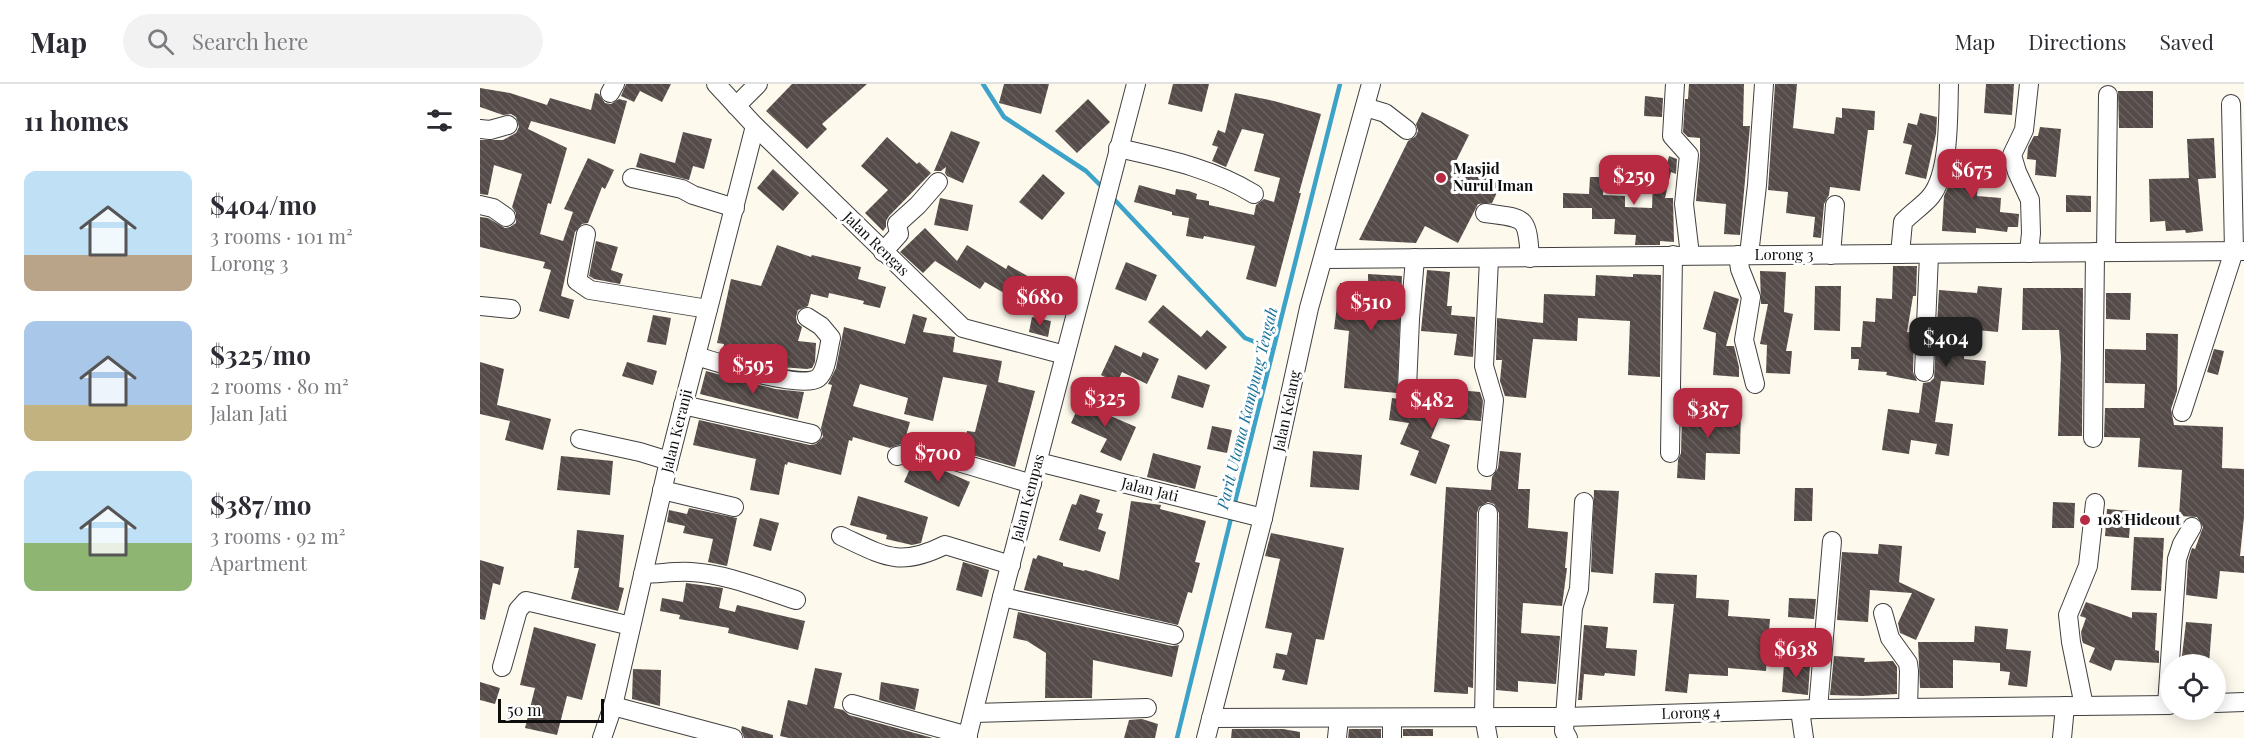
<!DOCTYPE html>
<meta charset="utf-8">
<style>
:root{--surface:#fff;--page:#f2f2f3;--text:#2b2b33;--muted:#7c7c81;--line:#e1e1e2;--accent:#b72a42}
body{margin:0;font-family:"Playfair Display",serif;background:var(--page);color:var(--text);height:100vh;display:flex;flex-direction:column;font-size:22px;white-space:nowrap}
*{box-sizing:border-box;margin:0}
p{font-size:20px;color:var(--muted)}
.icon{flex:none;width:33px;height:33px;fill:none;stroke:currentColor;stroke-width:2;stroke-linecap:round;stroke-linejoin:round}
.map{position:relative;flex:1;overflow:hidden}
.drawer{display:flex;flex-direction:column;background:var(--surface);width:480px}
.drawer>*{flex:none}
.fabs{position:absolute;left:1680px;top:570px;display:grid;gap:12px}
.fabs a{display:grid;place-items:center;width:66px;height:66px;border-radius:50%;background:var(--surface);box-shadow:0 3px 15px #0003;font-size:30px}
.scale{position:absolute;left:18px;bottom:15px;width:106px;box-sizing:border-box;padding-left:6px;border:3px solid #0d0d0d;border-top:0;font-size:16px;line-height:21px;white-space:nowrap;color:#0d0d0d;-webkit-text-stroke:4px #fff;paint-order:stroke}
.price{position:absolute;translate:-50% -51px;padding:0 14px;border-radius:12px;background:var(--accent);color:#fff;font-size:20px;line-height:39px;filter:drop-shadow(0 2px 3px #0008)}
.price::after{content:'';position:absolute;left:50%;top:36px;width:18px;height:14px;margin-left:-9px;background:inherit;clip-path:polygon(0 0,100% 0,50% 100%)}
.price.active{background:#222;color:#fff}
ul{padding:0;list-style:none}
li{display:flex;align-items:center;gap:18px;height:150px;padding:0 24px}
li span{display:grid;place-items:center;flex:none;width:168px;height:120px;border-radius:12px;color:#555}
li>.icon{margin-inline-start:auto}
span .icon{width:72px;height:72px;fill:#fffc;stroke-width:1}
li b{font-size:26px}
h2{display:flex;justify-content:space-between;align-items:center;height:72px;padding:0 24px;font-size:26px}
header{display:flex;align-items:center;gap:36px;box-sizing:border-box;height:84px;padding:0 30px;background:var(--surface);border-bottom:2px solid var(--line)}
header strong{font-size:28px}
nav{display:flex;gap:33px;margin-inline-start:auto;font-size:21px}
.search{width:420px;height:54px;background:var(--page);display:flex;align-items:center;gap:15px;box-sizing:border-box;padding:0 21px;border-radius:33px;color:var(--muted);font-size:22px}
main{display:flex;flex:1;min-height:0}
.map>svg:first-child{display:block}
</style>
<header>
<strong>Map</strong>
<div class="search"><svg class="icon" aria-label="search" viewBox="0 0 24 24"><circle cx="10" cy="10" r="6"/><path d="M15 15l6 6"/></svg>Search here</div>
<nav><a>Map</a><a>Directions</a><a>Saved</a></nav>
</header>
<main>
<section class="drawer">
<h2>11 homes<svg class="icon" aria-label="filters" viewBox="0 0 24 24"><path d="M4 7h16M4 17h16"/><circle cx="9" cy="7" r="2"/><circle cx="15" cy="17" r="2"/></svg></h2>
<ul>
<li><span style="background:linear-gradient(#bfe0f5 70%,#b9a48a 0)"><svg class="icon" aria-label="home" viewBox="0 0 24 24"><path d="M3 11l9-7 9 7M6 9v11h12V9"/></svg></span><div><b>$404/mo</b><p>3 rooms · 101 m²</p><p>Lorong 3</p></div></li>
<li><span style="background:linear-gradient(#a9c7e8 70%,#c2b280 0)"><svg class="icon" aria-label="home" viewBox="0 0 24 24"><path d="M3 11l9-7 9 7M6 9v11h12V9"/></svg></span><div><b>$325/mo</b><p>2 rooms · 80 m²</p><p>Jalan Jati</p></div></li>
<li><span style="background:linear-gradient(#bfe0f5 60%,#8fb573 0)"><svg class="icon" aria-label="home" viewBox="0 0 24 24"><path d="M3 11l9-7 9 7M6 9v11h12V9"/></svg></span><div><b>$387/mo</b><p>3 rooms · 92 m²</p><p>Apartment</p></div></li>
</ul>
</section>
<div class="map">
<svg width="1764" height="654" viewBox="0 0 1764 654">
<defs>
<pattern id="building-back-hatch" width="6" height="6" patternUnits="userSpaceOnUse" patternTransform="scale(1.5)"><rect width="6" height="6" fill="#554c49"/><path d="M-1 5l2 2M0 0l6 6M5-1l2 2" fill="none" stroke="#68615f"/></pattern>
</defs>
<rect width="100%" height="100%" fill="#fef9ed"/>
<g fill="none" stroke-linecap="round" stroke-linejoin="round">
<g stroke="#3da2c8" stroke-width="4.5">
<path d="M503,0L524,33L606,87L623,104"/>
<path d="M631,112L765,254L793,265"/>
<path d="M754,422L860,0"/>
<path d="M697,654L752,430"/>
</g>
</g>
<g fill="url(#building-back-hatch)">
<path d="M146,0H191L182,18L160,7L154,18L141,12Z"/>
<path d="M312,0H387L342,40L347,45L327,65L286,27Z"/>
<path d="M524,0H569L561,30L519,19Z"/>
<path d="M693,0H729L722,28L688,20Z"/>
<path d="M1209,0H1264L1263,42H1270L1260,151L1244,150L1246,120L1216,117L1220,72V54L1208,53L1203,48L1205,15H1208Z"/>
<path d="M1295,0H1317L1313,44L1354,50L1356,33L1362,34V24L1395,27L1394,46H1388L1380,107L1350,103L1349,111L1344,120L1341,154L1333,153L1335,133L1306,129L1308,108L1288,106Z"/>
<path d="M1506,0H1534L1532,31L1504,29Z"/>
<path d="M0,4L30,9L67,21L70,14L111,26L115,9L119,10L125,19L131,20L139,15L147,17L135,60L51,37L48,45L87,64L71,120L68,119L60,150L83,157L93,128L84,125L108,74L134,86L125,105L122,103L108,139L102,140L95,148L81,212L94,216L89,235L59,227L71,186L63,184L65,178L0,163V133L8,134L25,144L30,143L36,139V129L32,123L42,90L14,81L8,111L0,110V56H23L36,49L39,43L36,33L31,30L23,31L0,23Z"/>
<path d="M1638,7H1673V44H1639Z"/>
<path d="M755,9L794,17L841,30L819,109H821L796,203L766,195L775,162L724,152L723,155L706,152L709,134L692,131V128L654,118L659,101L695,111L696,105L709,107L717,110L716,115L729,117V121L774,131L776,121L784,115L794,118L800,94L774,87L784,50L762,45L746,83L732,77L738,63L732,61L738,46L745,49Z"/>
<path d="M1165,12L1183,14L1182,33L1164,32Z"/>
<path d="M608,15L630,38L597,69L575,47Z"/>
<path d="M942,28L989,51L976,77L1022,98L1012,119L998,120L978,159L945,142L936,159L879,156L928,57L936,52L938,47L936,40Z"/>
<path d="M1440,29L1457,33L1456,50L1446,95L1425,90L1432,61L1423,59L1428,39L1437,41Z"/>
<path d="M1560,43L1581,45L1576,93L1555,91L1556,76L1547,75L1548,63L1554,52H1558Z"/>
<path d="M471,47L500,58L483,99L467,92L465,89L466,83L461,87H454Z"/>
<path d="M203,48L232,55L224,85L213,82L209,96L156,83L160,69L195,79Z"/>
<path d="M407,53L437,80L439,78L451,89L409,132L406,137V143L403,147L385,129L408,106L381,82Z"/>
<path d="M1734,54L1736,94L1718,95L1723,147L1706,149L1705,146L1686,147L1685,137L1670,138L1669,95L1709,94L1707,55Z"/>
<path d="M1477,66H1501L1497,112L1521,114L1520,128L1539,130L1538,143H1528L1527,148L1496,144V149L1462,147L1464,112L1473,92Z"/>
<path d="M1189,72L1197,75L1196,90L1191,88L1185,114H1193L1194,158L1180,157V161H1155L1156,151L1134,150L1135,135H1112V124H1083V109L1109,110L1110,93H1124L1123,111L1145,112V123L1172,124L1173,98L1158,95L1162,74L1187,80Z"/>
<path d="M293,85L319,109L303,127L277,104Z"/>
<path d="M563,90L585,109L562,136L539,118Z"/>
<path d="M1586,111L1611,112V128H1586Z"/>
<path d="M460,114L493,121L488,147L454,141Z"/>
<path d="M445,144L477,177L487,161L526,185L528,181L558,198L545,221L505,198L500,205L455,177L443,189L420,168Z"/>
<path d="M116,157L138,163L131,186L143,190L140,200L114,195L109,192Z"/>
<path d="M297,161L331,173L332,171L381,183L378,195L406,203L400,224L383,220L384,217L349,209L348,214L331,210L328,222L318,226L316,233L317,239L322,243L318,257L336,259L335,278L332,284L327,285L300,283L244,269L242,268L244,260L237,259L251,195L281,202Z"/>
<path d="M646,178L677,191L666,217L635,205Z"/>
<path d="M1413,182H1437L1436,212H1433L1427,248L1434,249L1433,288L1437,297L1406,291L1407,288L1378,286L1379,275H1371V263H1381L1383,237L1395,238L1396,214L1412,215Z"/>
<path d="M947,186L970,188L967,222H972L971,231L995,233L993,273L974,271L977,250L941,247Z"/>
<path d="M1280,187L1306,188L1304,228L1313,230L1306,267H1312L1310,290L1286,289L1287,261L1280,260L1288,220H1281Z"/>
<path d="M888,190L922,192L917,309L864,304L869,247L854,245L860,199L888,202Z"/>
<path d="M1153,190L1181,191L1180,293L1148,291L1150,237L1098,234L1097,257L1053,255L1046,314L1025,312L1020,297L1022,276H1016L1017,234L1063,239L1064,210L1115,212L1116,191L1153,193Z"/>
<path d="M1335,202H1361L1360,247L1334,246Z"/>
<path d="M1498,202L1522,204L1518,248L1486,245L1484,275L1506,277L1504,301L1461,297L1455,338L1473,340L1469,372L1455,370L1457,360L1431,356L1429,370L1402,366L1408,325L1439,329L1443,299L1450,298L1454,294L1459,206L1497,209Z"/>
<path d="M1543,204H1603L1602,352H1578L1581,273L1579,246H1542Z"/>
<path d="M1234,207L1259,215L1246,262H1254L1259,283V293L1233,291L1236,249L1223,245Z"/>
<path d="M1626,209H1651L1650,236L1626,235Z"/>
<path d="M683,221L721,253L727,246L747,263L726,286L668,238Z"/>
<path d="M433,230L447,234L443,248L475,253L473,268L522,277L518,298L555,307L535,383L482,368L487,347L495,348L507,301L463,293L453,337L424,330L428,314L380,300L373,322L430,338L424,359L410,364L373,353L372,357L369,356L361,391L308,378L307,381L305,380L299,411L270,406L276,375L213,361L219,336L330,361L336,360L343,353L341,344L352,301L348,300L356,284L364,243L425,260Z"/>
<path d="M173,231L191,234L186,261L167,258Z"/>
<path d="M552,233L571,237L568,253L549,248Z"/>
<path d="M1666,249L1698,250L1697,307L1691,325L1694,341L1743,343L1742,384L1764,385V433L1760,472H1764V489L1740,487L1737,515L1706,511L1708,477L1712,464L1715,465L1723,443L1717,433L1699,432L1702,386L1658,383L1660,354L1624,353L1625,324H1664L1665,300L1625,299V265L1666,266Z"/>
<path d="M635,261L661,273L663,268L679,275L667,300L642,288L637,299L621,291Z"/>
<path d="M1734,265L1744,267L1738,291L1727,288Z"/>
<path d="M0,278L24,285L17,321L71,335L63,366L25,356L30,337L0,330Z"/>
<path d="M147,278L177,287L173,301L142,292Z"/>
<path d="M226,287L295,305L324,308L318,335L220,310Z"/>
<path d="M698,291L730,301L723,324L691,314Z"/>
<path d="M978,306L1000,308L1003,317L1001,337L959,334L951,354L970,361L956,400L930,391L939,367L920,360L929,339L909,336L912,314L937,318L938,315L977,331Z"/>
<path d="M603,313L628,325L626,330L656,343L641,377L620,368L627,355L591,339Z"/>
<path d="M1234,322L1261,323L1260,370L1226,369L1225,396L1197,394L1198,376L1201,369L1202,329L1234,331Z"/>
<path d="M732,342L752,346L747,369L727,365Z"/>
<path d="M833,367L882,371L879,406L830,403Z"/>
<path d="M1020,367L1041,369L1038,405H1050L1048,444L1088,448L1085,484H1087L1082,522L1043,519L1041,549L1080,552L1076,600L1038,597V608L1016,606L1019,429L1014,420L1008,418L999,423L997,429L993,604L988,603V610L954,608L966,403L1011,406L1012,393L1018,384Z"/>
<path d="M673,369L721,382L715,405L667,393Z"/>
<path d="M81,372L133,377L130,411L77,406Z"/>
<path d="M434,379L458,384L490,398L479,423L424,398L432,380Z"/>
<path d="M1315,404H1333L1332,437H1314Z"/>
<path d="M1114,406L1139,407L1133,490L1111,488Z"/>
<path d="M600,410L620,416L616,428L623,430L618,445L626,448L620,468L579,456L592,420L596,421Z"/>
<path d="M378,412L448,433L441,459L432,461L406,455L407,451L370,441Z"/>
<path d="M651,417L681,421L680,425L726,437L715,478L720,479L712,509L708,508L698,541L544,506L553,474L556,475L558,471L583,479V482L604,487L605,486L639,496Z"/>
<path d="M1573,418L1595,419L1594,444H1572Z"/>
<path d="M209,424L257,434L247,482L228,478L233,455L203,449L205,442L187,438L189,426L207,430Z"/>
<path d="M1627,425L1651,427L1649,454L1625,452Z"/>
<path d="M280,434L299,439L291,467L273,462Z"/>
<path d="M97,446L144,451L139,503L144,504L138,527L91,515L99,484H94Z"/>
<path d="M791,449L864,464L844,556L836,555L827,601L802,596L805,586L793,584L796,569L807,571L812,549L785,544L800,475L785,472Z"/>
<path d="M1654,453L1684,454L1681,507L1651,506Z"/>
<path d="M1399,460L1422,462L1419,498L1455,515L1436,556L1420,549L1418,539L1432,509L1390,506L1388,538L1357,536L1362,468L1398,470Z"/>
<path d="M0,476L24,483L20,501L13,499L5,536L0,535Z"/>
<path d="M483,478L509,486L502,513L476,506Z"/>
<path d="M1175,489L1217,491L1216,514L1249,516L1248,532L1290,535L1286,587L1248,584V592L1209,590L1207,609L1185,607L1194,520L1173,519Z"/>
<path d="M206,499L243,504L239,524L255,528L257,521L325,537L318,566L248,549L249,544L199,535L200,531L180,527L182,514L203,518Z"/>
<path d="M1309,514L1336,515L1334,535L1308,533Z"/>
<path d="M1606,518L1652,534V528L1677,529L1675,566L1679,567V579L1635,576L1631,587L1609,578L1615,564L1603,559L1602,556L1601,548L1606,534L1600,532Z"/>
<path d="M538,528L692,562L699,561L692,593L613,576L612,614H565L566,569L547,557L533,554Z"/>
<path d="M1706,538L1732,540L1729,580H1701Z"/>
<path d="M1104,541L1128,543L1126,564L1157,566L1155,592L1125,589L1124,592L1104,590L1102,616H1098Z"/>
<path d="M1495,542L1528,545L1526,565L1551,567L1547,603L1528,601L1530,588L1520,587V579L1473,576V604H1440L1438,558H1494Z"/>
<path d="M54,543L116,560L102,616L87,612L77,651L45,644L55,604L40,601Z"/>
<path d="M1354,572L1385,574L1384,578L1413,577L1417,583V610L1383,612L1350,611Z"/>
<path d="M1304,580L1330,582L1328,611L1302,608Z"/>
<path d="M335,584L362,589L354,624L363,626L369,631L453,654H309L300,652L308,616L327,621Z"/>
<path d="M153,585L181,586L180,622L152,615Z"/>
<path d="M0,598L20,604L15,620L0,616Z"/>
<path d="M401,598L439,605L435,626L399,616Z"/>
<path d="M662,635L678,640L675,654H644L649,636Z"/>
<path d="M262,642L293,651V654H264L261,646Z"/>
<path d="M752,645H803L820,648V654H751Z"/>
<path d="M869,645H901V654H868Z"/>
<rect x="923" y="645" width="30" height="7"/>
</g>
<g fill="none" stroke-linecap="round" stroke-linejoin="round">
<g stroke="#404040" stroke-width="20">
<g id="minor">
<path d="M236,0L275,42L483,244L585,271"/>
<path d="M1195,0L1192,52L1209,71L1204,120L1210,171"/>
<path d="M1549,0L1544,46L1532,71L1537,88L1550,116L1551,149L1549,169"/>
<path d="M130,9L135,0"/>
<path d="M256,22L278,0"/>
<path d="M885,23L905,29L927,46"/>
<path d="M0,45L10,46L28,41"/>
<path d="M638,64C686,75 732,84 774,110"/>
<path d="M152,94L202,105L213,111L255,124"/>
<path d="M0,121L13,124L26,133"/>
<path d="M1005,129C1046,135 1047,131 1050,174"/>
<path d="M106,150L97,197L110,206L228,225"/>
<path d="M403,168L419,150L417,140L438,121L458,98"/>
<path d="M1626,168L1628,11"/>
<path d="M1420,170L1423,138C1431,129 1444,121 1451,112C1470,88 1468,30 1469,0"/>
<path d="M1258,171L1260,185L1271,213L1264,256L1275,300"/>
<path d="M1269,171L1277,101L1284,0"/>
<path d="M1351,171L1355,121"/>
<path d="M845,175L1764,167"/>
<path d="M0,222L31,225"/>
<path d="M216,272C236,278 322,306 338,294C347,287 348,265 351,254L341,242L327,233"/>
<path d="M1444,288L1449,171"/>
<path d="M927,304L930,235L935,174"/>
<path d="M203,321L332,350"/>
<path d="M1702,328L1754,167L1751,20"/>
<path d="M1613,354L1615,168"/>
<path d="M100,355L160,368L189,377"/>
<path d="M1190,369L1193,171"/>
<path d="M417,372L433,368L448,369L552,400"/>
<path d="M558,378L783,434"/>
<path d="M1007,383L1014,316L1004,282L1009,175"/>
<path d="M182,406L254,423"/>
<path d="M1008,429L1004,632L1008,654"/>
<path d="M361,452C404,472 419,484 465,461L531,481"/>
<path d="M163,490C179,490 195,487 211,488C247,490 282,505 316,516"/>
<path d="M522,513L694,551"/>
<path d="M1403,529L1410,554L1428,579L1429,587L1428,624"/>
<path d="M22,583L38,526L46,517L151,542"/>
<path d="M1736,619L1764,618"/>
<path d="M372,620L488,652"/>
<path d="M1687,621L1697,475L1702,460L1712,443"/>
<path d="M133,622L253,654"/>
<path d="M1604,622L1591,558L1588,531L1608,482L1615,419"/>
<path d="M1338,625L1352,457"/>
<path d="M1320,626L1324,654"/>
<path d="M494,629L667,624"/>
<path d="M731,634L1086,633L1338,625L1690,621"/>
<path d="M122,654L133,622L189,377L275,42"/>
<path d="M487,654L522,513L656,0"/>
<path d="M726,654L783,434L829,224L891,0"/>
<path d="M857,654L859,634"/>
<path d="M912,654V634"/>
<path d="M1088,654L1084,647L1093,524L1099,505L1104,418"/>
<path d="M1582,654L1585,622"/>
</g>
</g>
<use href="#minor" stroke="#fff" stroke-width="18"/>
</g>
<g fill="#b72a42" stroke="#fff" stroke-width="2">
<circle cx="961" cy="94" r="6"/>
<circle cx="1605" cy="436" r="6"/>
</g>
<g text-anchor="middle" stroke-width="6" stroke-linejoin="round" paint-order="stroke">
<g font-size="15" font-weight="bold" fill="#0d0d0d" stroke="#fff" text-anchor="start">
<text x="973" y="90">Masjid<tspan x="973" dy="17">Nurul Iman</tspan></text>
<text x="1617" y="441">108 Hideout</text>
</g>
<g font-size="15" fill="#0d0d0d" stroke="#fff">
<text transform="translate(396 160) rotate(44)" y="5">Jalan Rengas</text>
<text x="1304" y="176">Lorong 3</text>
<text transform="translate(807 327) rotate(-78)" y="5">Jalan Kelang</text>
<text transform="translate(197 347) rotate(-76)" y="5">Jalan Keranji</text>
<text transform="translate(670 406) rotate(14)" y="5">Jalan Jati</text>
<text transform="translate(548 414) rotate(-75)" y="5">Jalan Kempas</text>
<text transform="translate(1211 629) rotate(-2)" y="5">Lorong 4</text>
</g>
<g font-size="16" font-style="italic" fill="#1b729a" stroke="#fff">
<text transform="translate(767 324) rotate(-76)" y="6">Parit Utama Kampung Tengah</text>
</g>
</g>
</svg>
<div class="fabs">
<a><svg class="icon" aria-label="locate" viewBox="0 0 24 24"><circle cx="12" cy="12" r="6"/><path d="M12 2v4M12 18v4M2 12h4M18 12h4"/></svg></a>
</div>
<div class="scale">50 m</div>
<b class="price" style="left:1492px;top:116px">$675</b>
<b class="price" style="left:1154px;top:122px">$259</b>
<b class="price" style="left:560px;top:243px">$680</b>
<b class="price" style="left:891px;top:248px">$510</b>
<b class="price active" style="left:1466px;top:284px">$404</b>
<b class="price" style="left:273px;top:311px">$595</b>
<b class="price" style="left:625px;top:344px">$325</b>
<b class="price" style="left:952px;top:346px">$482</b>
<b class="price" style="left:1228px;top:355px">$387</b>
<b class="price" style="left:458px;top:399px">$700</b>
<b class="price" style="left:1316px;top:595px">$638</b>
</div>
</main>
